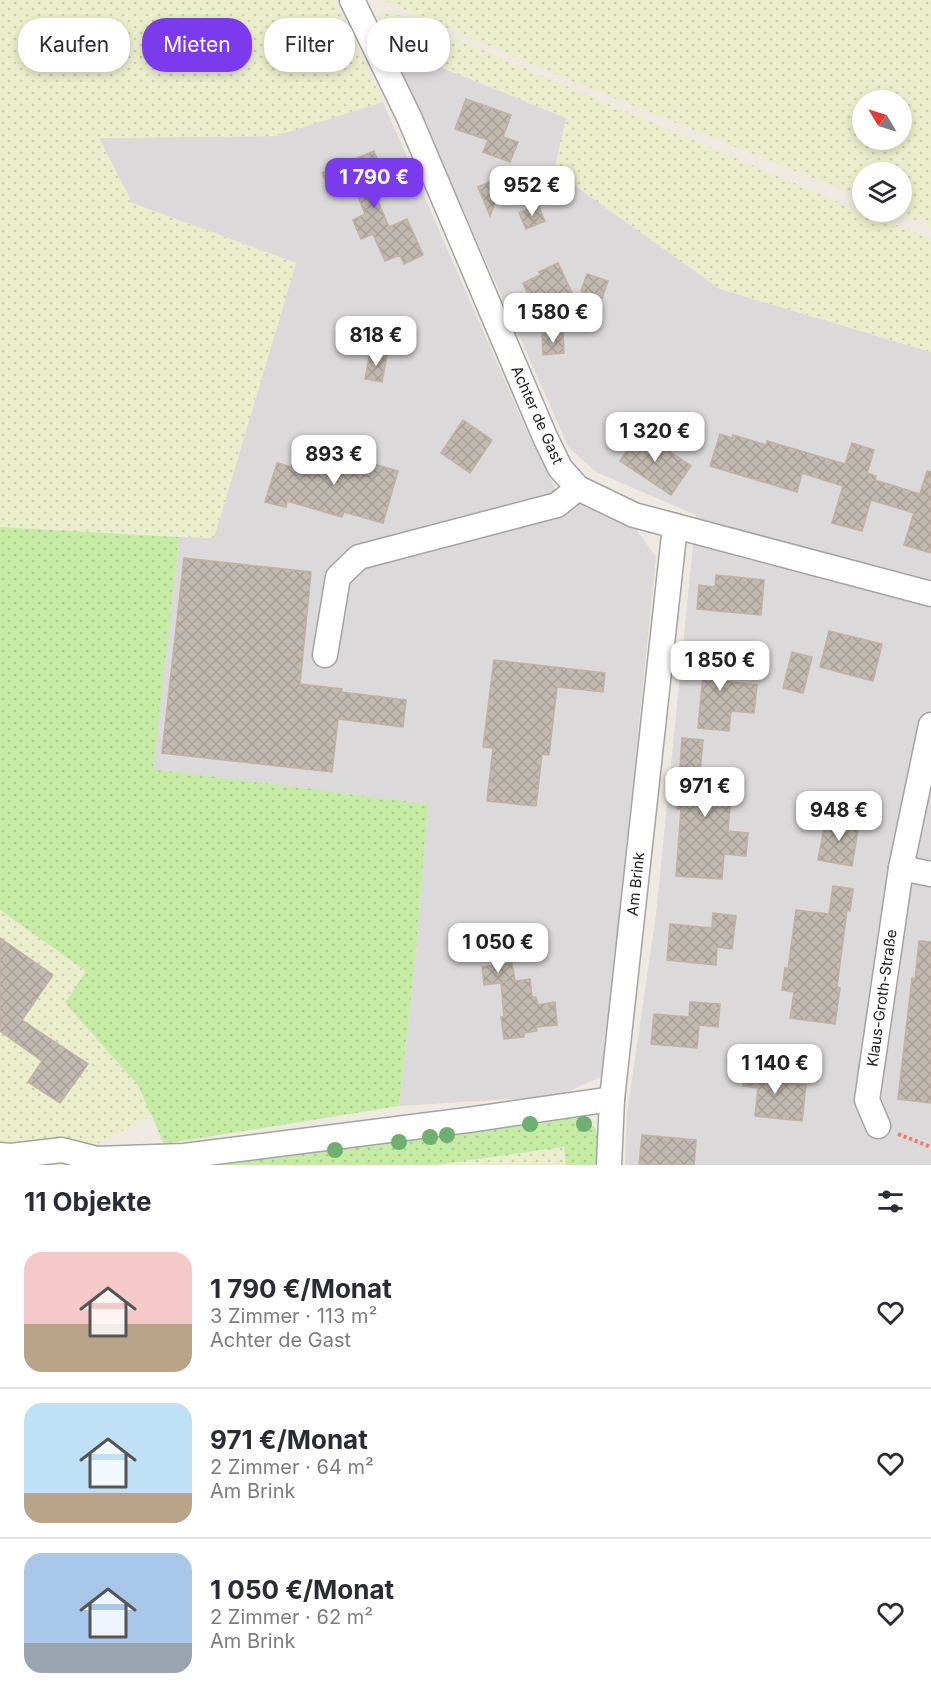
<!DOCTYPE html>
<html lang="de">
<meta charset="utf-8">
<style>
:root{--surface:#fff;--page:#f7f7f7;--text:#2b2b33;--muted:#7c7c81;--line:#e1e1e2;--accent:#7c3aed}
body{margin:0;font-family:Inter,sans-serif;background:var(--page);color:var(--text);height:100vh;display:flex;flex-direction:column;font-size:22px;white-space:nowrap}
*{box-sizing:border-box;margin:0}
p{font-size:20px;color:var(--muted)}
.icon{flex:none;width:33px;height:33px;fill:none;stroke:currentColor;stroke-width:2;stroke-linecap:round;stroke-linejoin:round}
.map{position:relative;height:1165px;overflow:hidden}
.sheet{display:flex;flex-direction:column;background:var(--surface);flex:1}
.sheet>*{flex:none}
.banner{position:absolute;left:18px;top:18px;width:600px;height:54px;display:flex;gap:12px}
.needle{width:39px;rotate:308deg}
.tools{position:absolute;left:852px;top:90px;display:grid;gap:12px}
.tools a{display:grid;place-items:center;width:60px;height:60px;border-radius:50%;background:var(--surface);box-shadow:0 3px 9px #0003;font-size:30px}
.price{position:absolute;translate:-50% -51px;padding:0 14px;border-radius:12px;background:#fff;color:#222;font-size:20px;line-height:39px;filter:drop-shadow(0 2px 3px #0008)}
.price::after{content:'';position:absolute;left:50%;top:36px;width:18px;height:14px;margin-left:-9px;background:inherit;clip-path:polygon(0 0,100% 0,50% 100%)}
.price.current{background:var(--accent);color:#fff}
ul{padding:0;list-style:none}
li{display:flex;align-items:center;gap:18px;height:150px;padding:0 24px}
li+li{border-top:2px solid var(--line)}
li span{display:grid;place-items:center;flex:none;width:168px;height:120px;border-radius:18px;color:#555}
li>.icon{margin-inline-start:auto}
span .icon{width:72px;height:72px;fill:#fffc;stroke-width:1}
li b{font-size:26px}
h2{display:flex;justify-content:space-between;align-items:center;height:72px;padding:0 24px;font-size:26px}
.pill{padding:0 21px;border-radius:24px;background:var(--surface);box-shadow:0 3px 9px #0003;font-size:21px;line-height:54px}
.pill.current{background:var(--accent);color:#fff}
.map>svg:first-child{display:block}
</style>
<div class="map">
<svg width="931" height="1165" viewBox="0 0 931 1165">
<defs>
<pattern id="farmland-dots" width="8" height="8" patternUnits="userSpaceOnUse" patternTransform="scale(1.5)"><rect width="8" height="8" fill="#ebeecc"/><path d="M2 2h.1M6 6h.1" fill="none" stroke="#c9ccaf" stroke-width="1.8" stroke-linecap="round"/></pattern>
<pattern id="grass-dots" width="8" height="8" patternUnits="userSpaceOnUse" patternTransform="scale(1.5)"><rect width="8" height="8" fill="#c6eba5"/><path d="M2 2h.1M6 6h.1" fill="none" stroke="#aac98d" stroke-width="1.8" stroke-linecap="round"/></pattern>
<pattern id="building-cross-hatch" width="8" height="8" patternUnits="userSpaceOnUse" patternTransform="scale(1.5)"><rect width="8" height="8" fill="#c2bab1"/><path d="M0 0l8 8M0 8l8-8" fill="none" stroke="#a69f98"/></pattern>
</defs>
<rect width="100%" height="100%" fill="#eeeae2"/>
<g fill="#dbd9d9">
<path d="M391,47L567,118L720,289L931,352V1165H625L627,1113L656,915L696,515L596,472L569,448Z"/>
<path d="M383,102L525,427L558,494L634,526L656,557L603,1076L558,1096L399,1106L416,949L428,804L152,769L179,537L214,538L296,263L132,203L99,138L275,136Z"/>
</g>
<g fill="url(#farmland-dots)" fill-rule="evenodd">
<path d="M0,0H335L383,102L275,136L99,138L132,203L296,263L214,538L0,527Z"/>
<path d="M382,0H931V226L895,212H902V172H862V198L564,78ZM902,100V140H862V100Z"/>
<path d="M378,11L392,13L419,23L862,212L931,238V352L720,289L554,171L566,118L391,47Z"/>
<path d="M0,910L86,971L65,1003L138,1085L152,1116L89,1148L86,1165H0Z"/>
<path d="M565,1147L566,1165H435Z"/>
</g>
<g fill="url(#grass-dots)">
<path d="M0,527L179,537L153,769L428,804L416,949L399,1106L164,1144L138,1085L65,1003L86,971L0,910Z"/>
<path d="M575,1115C603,1126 599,1137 602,1165H566L564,1147L435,1165H122Z"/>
</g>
<g fill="url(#building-cross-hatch)" stroke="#c1b1a3" stroke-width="1.5">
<path d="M466,99L511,115L503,137L518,142L510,162L483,152L488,140L455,129Z"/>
<path d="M374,151L384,177L370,183L389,227L407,219L423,255L404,264L400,255L385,261L373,234L361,239L353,220L365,214L352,182L330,191L322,173Z"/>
<path d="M505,175L490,216L478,187Z"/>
<path d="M538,205L545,221L526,229L519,213Z"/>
<path d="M558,263L572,293L535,310L523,283L540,275L539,272Z"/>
<path d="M587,274L608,281L602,298L581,291Z"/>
<path d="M563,333L564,353L543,355L542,334Z"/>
<path d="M370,352L387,355L382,382L365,379Z"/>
<path d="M463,420L492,440L470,473L441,453Z"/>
<path d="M640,431L691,466L671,495L620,461Z"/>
<path d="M720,434L732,438L733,435L766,445L767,441L845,464L852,443L874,450L867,473L876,476L875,480L920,494L927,471L931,472V553L904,545L914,513L871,500L862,531L832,523L843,486L802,473L797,492L710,466Z"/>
<path d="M297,450L333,460L335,453L398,471L383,523L344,512L342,517L287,501L286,507L265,502L277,463L292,467Z"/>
<path d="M184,558L311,572L300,684L342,689L341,692L406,700L403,727L338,719L332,772L162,753Z"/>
<path d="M716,575L764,580L761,615L697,609L699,585L715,587Z"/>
<path d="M829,631L882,644L873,681L820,667Z"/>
<path d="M692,650L725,653L722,681L757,685L754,713L731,711L729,731L698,728L703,675L690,674Z"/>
<path d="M792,652L812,657L803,693L783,688Z"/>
<path d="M494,660L605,673L603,692L557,687L549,755L542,754L536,806L487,801L493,748L483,747Z"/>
<path d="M682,738L703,740L700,773L737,776L736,794H731L728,831L748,833L746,856L724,854L722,879L676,876L681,809H677Z"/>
<path d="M826,818L859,824L852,866L818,860Z"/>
<path d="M833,886L853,889L850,911L847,910L837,987L840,988L835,1024L790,1018L794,992L782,990L785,968L788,969L796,910L829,914Z"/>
<path d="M713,913L736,916L732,949L717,947L716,965L667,960L670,924L712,928Z"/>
<path d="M0,938L53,975L22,1020L88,1064L60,1103L28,1082L42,1061L0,1031Z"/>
<path d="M919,941L931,942V1103L898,1099L912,978L915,979Z"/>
<path d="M512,963L515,981L484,985L482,967Z"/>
<path d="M530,979L532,997H536L538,1005L555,1002L557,1025L536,1027L537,1031L524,1033V1037L504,1039L501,1017H504L501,983Z"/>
<path d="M690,1002L720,1004L718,1027L699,1025L697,1048L651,1044L654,1014L689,1017Z"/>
<path d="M746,1064L771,1067L769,1080L806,1085L802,1121L755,1116L758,1088L743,1086Z"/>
<path d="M642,1135L696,1140L694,1165H639Z"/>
</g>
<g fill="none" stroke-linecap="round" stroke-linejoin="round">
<g stroke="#a3a3a3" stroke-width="27">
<g id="minor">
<path d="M352,0L409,117L545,437L560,468L578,488L634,515L931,594"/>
<path d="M325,655L338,577L359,557L557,505L578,488"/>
<path d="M931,725L901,868L931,874"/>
<path d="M878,1126L867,1100L901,868"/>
<path d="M0,1155L11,1156L62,1150L97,1159"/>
<path d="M97,1165V1159L184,1156L468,1120L612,1099"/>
<path d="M609,1165L612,1099L675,526"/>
</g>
</g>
<path stroke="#ff7462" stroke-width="4" stroke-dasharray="3 3" stroke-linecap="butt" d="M898,1134L931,1147"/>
<use href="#minor" stroke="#fff" stroke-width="24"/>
</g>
<g fill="#6faf70">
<circle cx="530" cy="1124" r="8"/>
<circle cx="584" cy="1124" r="8"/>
<circle cx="447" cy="1135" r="8"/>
<circle cx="430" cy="1137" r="8"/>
<circle cx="399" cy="1142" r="8"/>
<circle cx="335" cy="1150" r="8"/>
</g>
<g text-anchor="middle" stroke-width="6" stroke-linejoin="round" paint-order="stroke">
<g font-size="15" fill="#1c1c1c" stroke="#fff">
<text transform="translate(537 415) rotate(66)" y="5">Achter de Gast</text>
<text transform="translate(636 884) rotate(-84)" y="5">Am Brink</text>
<text transform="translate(882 998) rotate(-82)" y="5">Klaus-Groth-Straße</text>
</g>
</g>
</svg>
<div class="tools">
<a><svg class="needle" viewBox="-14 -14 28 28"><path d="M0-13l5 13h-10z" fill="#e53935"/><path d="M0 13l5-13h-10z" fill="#7c7c81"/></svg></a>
<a><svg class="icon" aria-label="layers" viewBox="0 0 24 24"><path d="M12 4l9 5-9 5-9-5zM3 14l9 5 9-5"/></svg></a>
</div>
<b class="price current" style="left:374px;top:209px">1 790 €</b>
<b class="price" style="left:532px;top:217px">952 €</b>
<b class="price" style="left:553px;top:344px">1 580 €</b>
<b class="price" style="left:376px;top:367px">818 €</b>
<b class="price" style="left:655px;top:463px">1 320 €</b>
<b class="price" style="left:334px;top:486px">893 €</b>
<b class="price" style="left:720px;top:692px">1 850 €</b>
<b class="price" style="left:705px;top:818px">971 €</b>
<b class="price" style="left:839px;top:842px">948 €</b>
<b class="price" style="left:498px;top:974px">1 050 €</b>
<b class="price" style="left:775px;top:1095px">1 140 €</b>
<div class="banner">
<a class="pill">Kaufen</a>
<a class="pill current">Mieten</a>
<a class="pill">Filter</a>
<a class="pill">Neu</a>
</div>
</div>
<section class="sheet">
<h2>11 Objekte<svg class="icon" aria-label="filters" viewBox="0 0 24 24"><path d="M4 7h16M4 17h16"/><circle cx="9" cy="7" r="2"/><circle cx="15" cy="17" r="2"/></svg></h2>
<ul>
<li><span style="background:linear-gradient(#f6c9c9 60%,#b9a48a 0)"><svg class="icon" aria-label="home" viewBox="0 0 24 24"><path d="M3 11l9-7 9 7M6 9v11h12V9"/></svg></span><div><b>1 790 €/Monat</b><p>3 Zimmer · 113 m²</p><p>Achter de Gast</p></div><svg class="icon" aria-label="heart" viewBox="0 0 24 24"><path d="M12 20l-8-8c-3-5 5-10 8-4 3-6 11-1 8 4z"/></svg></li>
<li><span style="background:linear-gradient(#bfe0f5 75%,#b9a48a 0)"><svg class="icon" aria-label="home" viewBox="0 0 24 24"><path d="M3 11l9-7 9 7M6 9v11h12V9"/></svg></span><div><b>971 €/Monat</b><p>2 Zimmer · 64 m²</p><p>Am Brink</p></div><svg class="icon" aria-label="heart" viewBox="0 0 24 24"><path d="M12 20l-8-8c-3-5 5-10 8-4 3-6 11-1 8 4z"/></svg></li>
<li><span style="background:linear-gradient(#a9c7e8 75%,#9aa5b1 0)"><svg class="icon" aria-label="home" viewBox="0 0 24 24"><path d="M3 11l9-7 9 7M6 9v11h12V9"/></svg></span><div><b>1 050 €/Monat</b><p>2 Zimmer · 62 m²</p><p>Am Brink</p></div><svg class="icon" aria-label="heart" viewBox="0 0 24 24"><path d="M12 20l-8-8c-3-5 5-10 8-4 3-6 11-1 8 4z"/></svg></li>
</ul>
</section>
